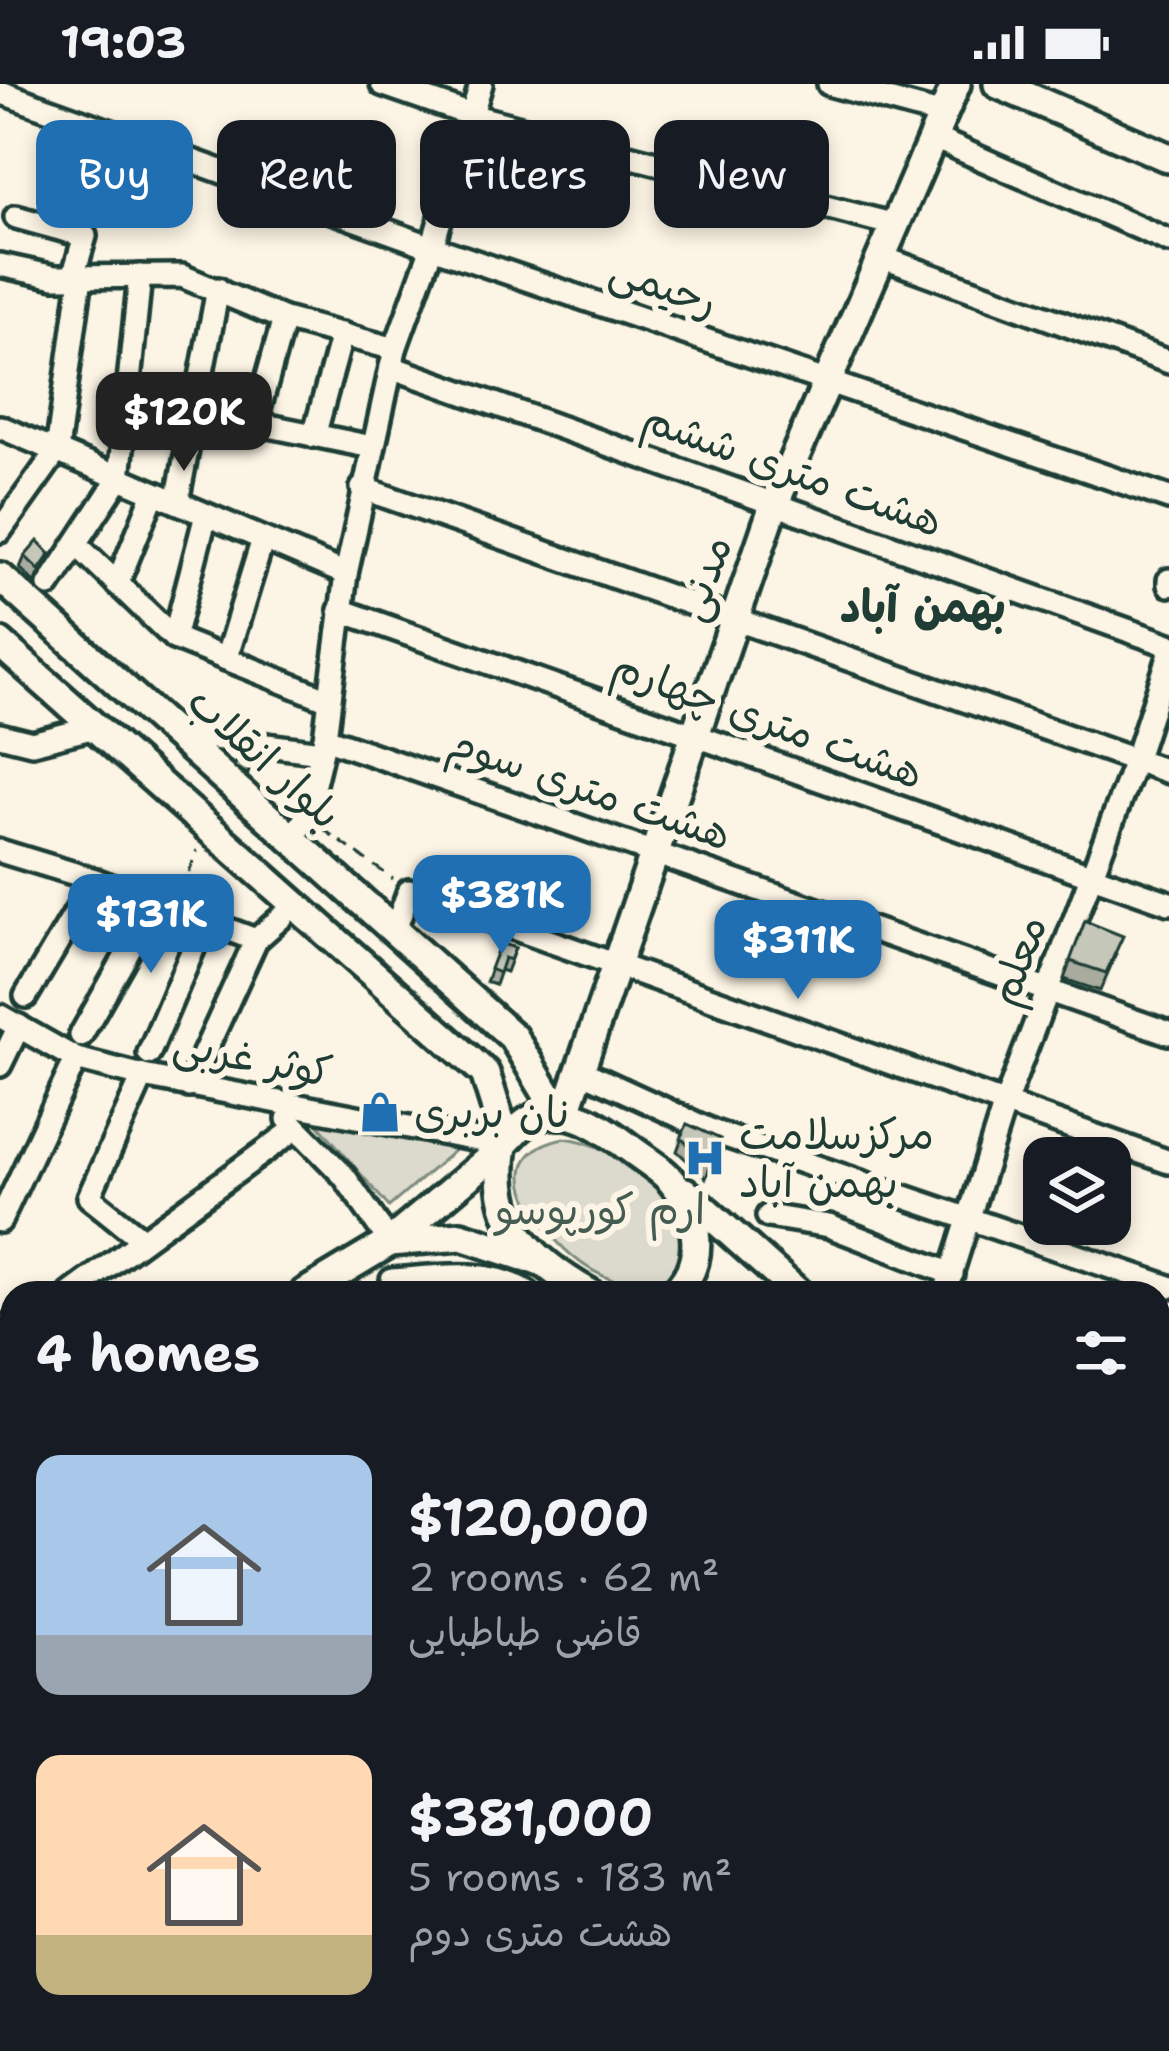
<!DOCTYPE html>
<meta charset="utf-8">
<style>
:root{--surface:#171b24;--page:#242831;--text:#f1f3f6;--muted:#9ea1a6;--accent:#1f6fb2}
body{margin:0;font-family:"Shantell Sans","Playpen Sans Arabic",sans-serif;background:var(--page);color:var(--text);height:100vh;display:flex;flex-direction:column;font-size:45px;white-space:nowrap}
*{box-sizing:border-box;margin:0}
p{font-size:39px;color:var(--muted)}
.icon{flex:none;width:66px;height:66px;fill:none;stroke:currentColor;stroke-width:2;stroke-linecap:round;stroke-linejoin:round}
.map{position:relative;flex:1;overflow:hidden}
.details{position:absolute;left:0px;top:1197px;width:1170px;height:771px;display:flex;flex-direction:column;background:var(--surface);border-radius:36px 36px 0 0;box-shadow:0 6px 18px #0003}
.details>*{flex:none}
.hud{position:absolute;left:36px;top:36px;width:1098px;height:108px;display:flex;gap:24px}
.controls{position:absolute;left:1023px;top:1053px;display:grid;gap:24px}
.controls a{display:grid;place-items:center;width:108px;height:108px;border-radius:24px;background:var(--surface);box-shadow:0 6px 18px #0003;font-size:60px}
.price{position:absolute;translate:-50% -102px;padding:0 27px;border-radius:24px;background:var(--accent);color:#fff;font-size:39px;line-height:78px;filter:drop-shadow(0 3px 6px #0008)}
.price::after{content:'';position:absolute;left:50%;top:72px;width:36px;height:27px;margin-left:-18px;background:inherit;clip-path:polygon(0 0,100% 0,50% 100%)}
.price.active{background:#222;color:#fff}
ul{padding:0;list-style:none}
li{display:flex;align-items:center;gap:36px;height:300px;padding:0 36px}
li span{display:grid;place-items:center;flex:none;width:336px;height:240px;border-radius:24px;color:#555}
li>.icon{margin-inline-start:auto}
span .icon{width:144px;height:144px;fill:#fffc;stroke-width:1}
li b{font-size:51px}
h2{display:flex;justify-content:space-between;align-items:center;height:144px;padding:0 36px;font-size:51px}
.chip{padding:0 42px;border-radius:24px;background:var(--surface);box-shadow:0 6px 18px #0003;font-size:42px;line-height:108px}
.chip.active{background:var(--accent);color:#fff}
.status{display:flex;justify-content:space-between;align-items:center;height:84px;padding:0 60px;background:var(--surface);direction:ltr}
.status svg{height:33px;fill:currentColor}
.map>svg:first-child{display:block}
</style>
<div class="status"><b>19:03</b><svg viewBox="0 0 49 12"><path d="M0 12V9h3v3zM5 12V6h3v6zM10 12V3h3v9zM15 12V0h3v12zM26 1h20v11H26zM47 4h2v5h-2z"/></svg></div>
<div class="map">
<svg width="1169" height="1967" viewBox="0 0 1169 1967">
<rect width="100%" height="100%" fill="#fcf5e5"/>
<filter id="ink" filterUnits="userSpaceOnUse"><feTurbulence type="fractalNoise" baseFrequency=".00833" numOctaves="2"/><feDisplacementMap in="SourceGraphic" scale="24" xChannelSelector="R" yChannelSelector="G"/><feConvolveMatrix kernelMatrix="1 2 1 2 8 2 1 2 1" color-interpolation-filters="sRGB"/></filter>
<g filter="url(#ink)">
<g fill="#dcdacc" stroke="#7e8c80" stroke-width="3">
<path d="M313,1034L457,1064L389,1123Z"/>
<path d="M564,1054C609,1058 669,1101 684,1146C688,1160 680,1180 671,1191L642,1205C620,1199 600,1193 581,1179C541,1149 480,1071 564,1054Z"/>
</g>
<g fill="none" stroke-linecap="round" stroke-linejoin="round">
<g stroke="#1f3d34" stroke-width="30">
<g id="minor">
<path d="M382,0L474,32L895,141"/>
<path d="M829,0L943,31"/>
<path d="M0,8L432,163L1169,414"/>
<path d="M934,54L1169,157"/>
<path d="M16,133L85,152L73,193"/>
<path d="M881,173L1169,278"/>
<path d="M0,181L55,193L182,192L284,235L395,265"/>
<path d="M391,283L1169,561"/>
<path d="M196,327L372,363"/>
<path d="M255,339L284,235"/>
<path d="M0,343L346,490"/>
<path d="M314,352L342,250"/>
<path d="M362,404L1169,688"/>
<path d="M177,418L218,205"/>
<path d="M0,447L57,367L81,193"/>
<path d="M76,460L174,554L329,616"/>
<path d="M1169,496V501"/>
<path d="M117,500L154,409"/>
<path d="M49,501L119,394L140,192"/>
<path d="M340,526L1169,819"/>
<path d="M174,554L206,431"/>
<path d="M226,575L263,455"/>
<path d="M175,649L321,668"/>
<path d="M0,651L32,659L95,643"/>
<path d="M325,654L1169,949"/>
<path d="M293,754L306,733L325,654L346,490L395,265L432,163L481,0"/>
<path d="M0,767L95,796L256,856L283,832"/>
<path d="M395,846L409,807L1169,1078"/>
<path d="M26,912L95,796"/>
<path d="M0,932L76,975L143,992L503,1061"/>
<path d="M81,951L156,819"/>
<path d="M149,969L205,837"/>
<path d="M0,981L19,942"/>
<path d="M579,986L714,1048L1169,1203"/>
<path d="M143,992L89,1113L143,1156"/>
<path d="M189,1002L256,856"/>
<path d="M288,1035L344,1092L390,1158"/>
<path d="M768,1132L829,1142L952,1190"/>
<path d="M0,1137L76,975"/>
<path d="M392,1196C435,1193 489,1183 528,1209"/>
<path d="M71,1209L295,1045"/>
<path d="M945,1209L1004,1022L1135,677L1169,573"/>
<path d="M0,1242L12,1246"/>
<path d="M1158,1298L1169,1297"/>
<path d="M0,1304L12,1327"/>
<path d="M1158,1320L1169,1343"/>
<path d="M1158,1403L1169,1347"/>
<path d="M0,1542L12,1540"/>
<path d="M1158,1633L1169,1627"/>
<path d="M0,1667L12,1665"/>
<path d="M1158,1840L1169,1857"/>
<path d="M0,1842L12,1843"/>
<path d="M525,1956L526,1967"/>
<path d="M686,1956L687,1967"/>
<path d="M1086,1956L1092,1967"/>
<path d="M0,1965L7,1967"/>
<path d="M132,1967V1956"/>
<path d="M191,1967L193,1956"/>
<path d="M254,1967L256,1956"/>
<path d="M372,1967L375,1956"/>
<path d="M436,1967L440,1956"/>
<path d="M495,1967L496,1964"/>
</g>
</g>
<g stroke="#1f3d34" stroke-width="36">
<g id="major">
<path d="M998,0L1169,74"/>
<path d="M0,493L513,953L559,1030"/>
<path d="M0,559L485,989L506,1057"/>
<path d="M565,1030L774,421L956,0"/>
<path d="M685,1108L798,1209"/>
<path d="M390,1158L461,1152L541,1178"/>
<path d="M305,1209L390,1158L502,1064"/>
<path d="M589,1209C527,1174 491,1136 503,1061C513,1050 524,1037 539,1032C574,1021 604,1045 631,1065C645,1076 664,1086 674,1100C699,1133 707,1179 674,1209"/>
<path d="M0,1393L12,1386"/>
<path d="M1158,1531L1169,1541"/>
<path d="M1158,1590L1169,1600"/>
<path d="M937,1956L944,1967"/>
</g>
</g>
<g stroke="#1f3d34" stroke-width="3" stroke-dasharray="12 9" stroke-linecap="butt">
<path d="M323,745L393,795"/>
<path d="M182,808L197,766"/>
</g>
<use href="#minor" stroke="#fcf5e5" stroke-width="21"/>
<use href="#major" stroke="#fcf5e5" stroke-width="27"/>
</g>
<g fill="#a9ab9f" stroke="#1f3d34" stroke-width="3">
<path d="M50,470L45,482L34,498L20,484L25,472Z"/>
<path d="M239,668L250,683L248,690L234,683Z"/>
<path d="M1085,837L1116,870L1100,907L1064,895Z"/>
<path d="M500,859L515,864L506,888L500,886L495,901L486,898Z"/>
<path d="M687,1040L720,1055L706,1094L677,1067Z"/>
</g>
<g fill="#c5c7b9" stroke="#1f3d34" stroke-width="3">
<path d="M38,457L50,470L39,486L25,472Z"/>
<path d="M239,668L254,670L250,683L237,677Z"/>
<path d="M1085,837L1123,852L1106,889L1070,877Z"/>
<path d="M500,859L515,864L510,876L504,874L499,889L490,885Z"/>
<path d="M687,1040L720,1055L711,1082L681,1054Z"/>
</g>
</g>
<defs>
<g id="shop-bare" transform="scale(3.24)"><path d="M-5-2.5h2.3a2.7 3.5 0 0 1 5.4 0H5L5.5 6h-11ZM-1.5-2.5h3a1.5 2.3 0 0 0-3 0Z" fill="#1f6fb2" stroke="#fcf5e5" stroke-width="2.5" paint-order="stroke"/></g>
<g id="hospital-bare" transform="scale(3.24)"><path d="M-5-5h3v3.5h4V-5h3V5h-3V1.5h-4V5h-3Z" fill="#1f6fb2" stroke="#fcf5e5" stroke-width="2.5" paint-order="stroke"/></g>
</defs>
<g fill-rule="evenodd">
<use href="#shop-bare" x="380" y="1028"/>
<use href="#hospital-bare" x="705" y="1074"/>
</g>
<g text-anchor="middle" stroke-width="12" stroke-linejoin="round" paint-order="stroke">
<g font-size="42" fill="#1f3d34" stroke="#fcf5e5">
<text transform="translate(664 201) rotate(19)" y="15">رحیمی</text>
<text transform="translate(793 385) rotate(20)" y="15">هشت متری ششم</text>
<text transform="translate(703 494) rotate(-70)" y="15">مدنی</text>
<text transform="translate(768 635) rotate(20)" y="15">هشت متری چهارم</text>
<text transform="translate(265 673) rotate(42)" y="15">بلوار انقلاب</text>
<text transform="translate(590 704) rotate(19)" y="15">هشت متری سوم</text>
<text transform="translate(1017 876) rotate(-69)" y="15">معلم</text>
<text transform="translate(253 973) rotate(11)" y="15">کوثر غربی</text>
</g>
<g font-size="42" fill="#1f3d34" stroke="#fcf5e5" text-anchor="start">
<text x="414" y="1043">نان بربری</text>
<text x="739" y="1065">مرکزسلامت<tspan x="739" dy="48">بهمن آباد</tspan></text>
</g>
<g font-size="42" fill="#455c52" stroke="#fcf5e5">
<text x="600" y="1140">ارم کورپوسو</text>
</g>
<g font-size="45" font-weight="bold" fill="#1f3d34" stroke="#fcf5e5">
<text x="923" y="538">بهمن آباد</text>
</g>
</g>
</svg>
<div class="controls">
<a><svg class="icon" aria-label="layers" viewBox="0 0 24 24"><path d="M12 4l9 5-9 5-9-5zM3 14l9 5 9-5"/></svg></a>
</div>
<b class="price active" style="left:184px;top:390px">$120K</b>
<b class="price" style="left:502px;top:873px">$381K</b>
<b class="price" style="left:151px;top:892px">$131K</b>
<b class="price" style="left:798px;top:918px">$311K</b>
<div class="hud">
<a class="chip active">Buy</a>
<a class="chip">Rent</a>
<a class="chip">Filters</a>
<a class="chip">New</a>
</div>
<section class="details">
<h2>4 homes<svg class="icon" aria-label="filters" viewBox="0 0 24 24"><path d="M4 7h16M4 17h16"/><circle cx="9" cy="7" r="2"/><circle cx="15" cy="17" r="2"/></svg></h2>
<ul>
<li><span style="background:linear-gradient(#a9c7e8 75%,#9aa5b1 0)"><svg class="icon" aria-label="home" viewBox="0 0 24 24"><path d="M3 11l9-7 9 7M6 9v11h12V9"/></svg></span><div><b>$120,000</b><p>2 rooms · 62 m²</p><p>قاضی طباطبایی</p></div></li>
<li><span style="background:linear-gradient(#ffd9b3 75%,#c2b280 0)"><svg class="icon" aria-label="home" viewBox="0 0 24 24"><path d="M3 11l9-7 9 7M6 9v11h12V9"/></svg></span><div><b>$381,000</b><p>5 rooms · 183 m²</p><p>هشت متری دوم</p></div></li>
</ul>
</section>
</div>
